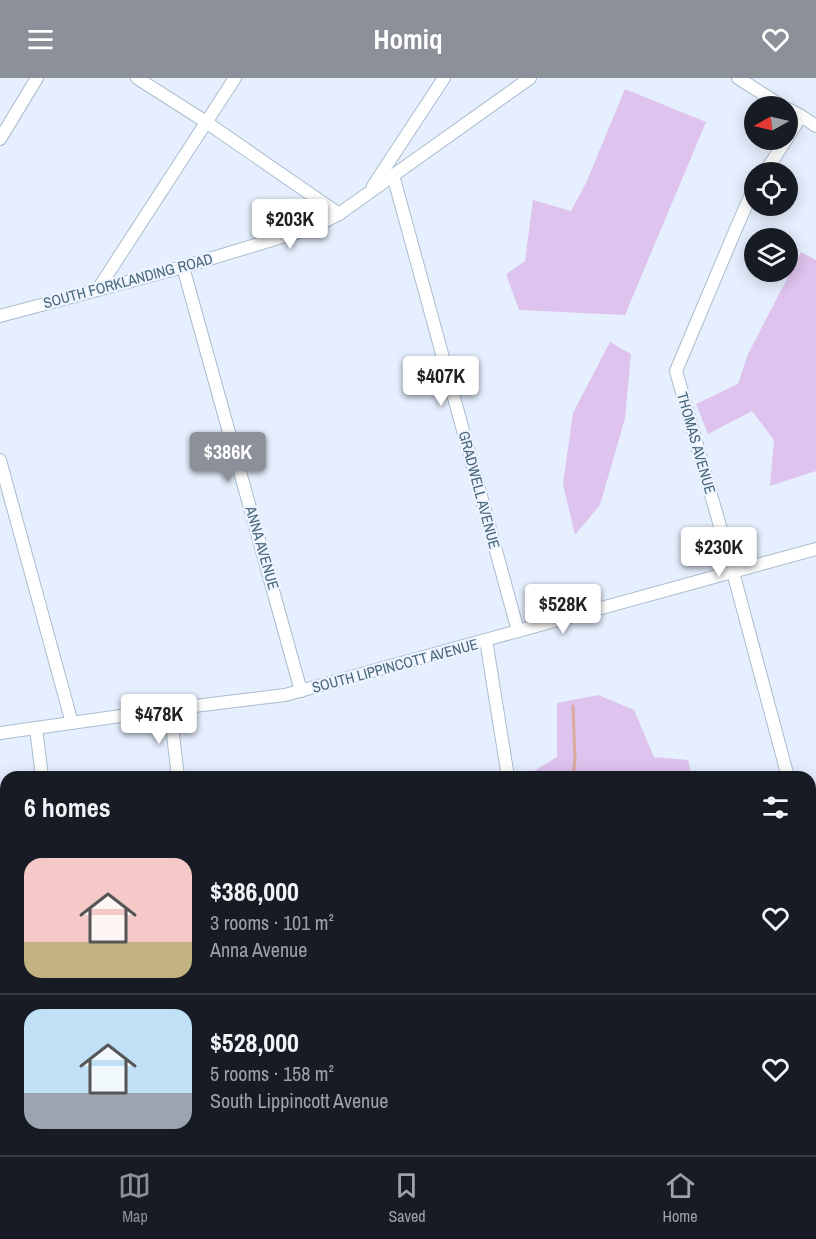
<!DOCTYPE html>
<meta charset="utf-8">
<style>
:root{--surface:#171b24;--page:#20242c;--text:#f1f3f6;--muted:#9ea1a6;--line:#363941;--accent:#8c9099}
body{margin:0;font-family:"Archivo Narrow",sans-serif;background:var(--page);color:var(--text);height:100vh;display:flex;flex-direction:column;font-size:22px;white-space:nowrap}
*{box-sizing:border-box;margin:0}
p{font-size:20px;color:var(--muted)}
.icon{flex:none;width:33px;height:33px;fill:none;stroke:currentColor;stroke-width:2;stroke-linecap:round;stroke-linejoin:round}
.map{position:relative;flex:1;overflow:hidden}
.sheet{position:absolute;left:0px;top:693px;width:816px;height:384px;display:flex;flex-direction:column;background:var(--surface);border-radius:18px 18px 0 0;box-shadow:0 3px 15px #0003}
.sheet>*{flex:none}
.needle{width:39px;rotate:262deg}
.buttons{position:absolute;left:744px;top:18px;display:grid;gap:12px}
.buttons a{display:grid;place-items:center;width:54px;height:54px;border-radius:50%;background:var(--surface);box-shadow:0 3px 15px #0003;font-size:30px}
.price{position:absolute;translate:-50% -51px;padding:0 14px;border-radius:6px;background:#fff;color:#222;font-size:20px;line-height:39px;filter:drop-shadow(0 2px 3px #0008)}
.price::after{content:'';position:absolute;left:50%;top:36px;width:18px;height:14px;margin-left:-9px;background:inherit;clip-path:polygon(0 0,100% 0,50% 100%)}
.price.active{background:var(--accent);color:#fff}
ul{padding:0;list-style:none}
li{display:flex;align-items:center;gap:18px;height:150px;padding:0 24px}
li+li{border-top:2px solid var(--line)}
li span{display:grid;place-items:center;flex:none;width:168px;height:120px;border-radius:18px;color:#555}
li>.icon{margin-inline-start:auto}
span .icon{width:72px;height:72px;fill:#fffc;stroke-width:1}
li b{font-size:26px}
h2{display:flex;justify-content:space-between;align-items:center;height:72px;padding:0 24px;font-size:26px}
header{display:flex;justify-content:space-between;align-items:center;height:78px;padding:0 24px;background:var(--accent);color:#fff;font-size:27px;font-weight:700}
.dock{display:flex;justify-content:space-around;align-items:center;height:84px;border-top:2px solid var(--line);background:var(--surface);font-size:16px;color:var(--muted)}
.dock a{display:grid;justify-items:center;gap:3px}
.dock .active{color:var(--accent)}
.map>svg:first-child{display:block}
</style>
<header><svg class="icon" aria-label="menu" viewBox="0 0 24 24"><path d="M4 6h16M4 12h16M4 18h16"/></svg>Homiq<svg class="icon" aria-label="heart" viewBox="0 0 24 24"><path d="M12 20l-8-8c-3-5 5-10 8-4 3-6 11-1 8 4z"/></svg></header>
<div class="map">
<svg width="816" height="1077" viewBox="0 0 816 1077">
<rect width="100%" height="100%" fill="#e6effe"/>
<g fill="#daf3ff">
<path d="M6,828V956H0V829Z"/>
<path d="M6,968V1071H82L83,1077H0V969Z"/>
</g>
<g fill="#ddc3ed">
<path d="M625,11L706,44L625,237L519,232L506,196L525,183L533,122L571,133L586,105Z"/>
<path d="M801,174L816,182V393L770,408L774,362L752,333L708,356L696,326L738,306L748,276Z"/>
<path d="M610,264L631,276L625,340L600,427L575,457L563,406L573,335Z"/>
<path d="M598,617L634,632L654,679L688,682L692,699H524L557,679V625Z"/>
</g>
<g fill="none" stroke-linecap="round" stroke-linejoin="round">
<g stroke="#dca99e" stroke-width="3">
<path d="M573,628L575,681L573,699"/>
<path d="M284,1077L287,1071"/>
</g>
</g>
<path fill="#badbf3" stroke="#8299aa" stroke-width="1.5" d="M29,1071H46L42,1077H24Z"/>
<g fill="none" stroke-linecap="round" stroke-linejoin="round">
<g stroke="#a9bdce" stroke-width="14">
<g id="minor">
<path d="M137,0L206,44L339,136"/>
<path d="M738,0L782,28"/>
<path d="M788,31L801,38L816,48"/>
<path d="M788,59L801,38"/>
<path d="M0,61L37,0"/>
<path d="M765,94L786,62"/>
<path d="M393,97L518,553"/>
<path d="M373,108L444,0"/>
<path d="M754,110L738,146L676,293L733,494L788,699"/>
<path d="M183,189L301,613"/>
<path d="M98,211L235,0"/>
<path d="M0,238L183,189L305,152L322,145L339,136L530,0"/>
<path d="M0,382L72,645"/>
<path d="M486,562L508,699"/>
<path d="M170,631L178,699"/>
<path d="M36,650L42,699"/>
<path d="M0,655L170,631L285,617L816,471"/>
<path d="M810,778L816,800"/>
<path d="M0,821L6,820"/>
<path d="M810,891H816"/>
<path d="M0,894H6"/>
<path d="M0,967L6,966"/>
<path d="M0,1033L6,1032"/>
<path d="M381,1071V1077"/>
<path d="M567,1071V1077"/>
</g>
</g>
<use href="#minor" stroke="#fff" stroke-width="12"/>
</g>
<g text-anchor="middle" stroke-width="4.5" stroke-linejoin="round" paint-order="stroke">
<g font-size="15" fill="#49677a" stroke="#eef4ff">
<text transform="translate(128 203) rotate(-15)" y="5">SOUTH FORKLANDING ROAD</text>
<text transform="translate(696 365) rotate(74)" y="5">THOMAS AVENUE</text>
<text transform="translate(479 412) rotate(75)" y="5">GRADWELL AVENUE</text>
<text transform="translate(262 470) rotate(74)" y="5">ANNA AVENUE</text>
<text transform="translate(395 588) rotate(-15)" y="5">SOUTH LIPPINCOTT AVENUE</text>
</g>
</g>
</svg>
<div class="buttons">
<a><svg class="needle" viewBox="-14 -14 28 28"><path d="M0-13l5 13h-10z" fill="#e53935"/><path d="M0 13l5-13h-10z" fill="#9ea1a6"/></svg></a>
<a><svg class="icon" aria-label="locate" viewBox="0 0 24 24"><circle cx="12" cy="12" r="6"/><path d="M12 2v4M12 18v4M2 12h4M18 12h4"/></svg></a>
<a><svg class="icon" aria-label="layers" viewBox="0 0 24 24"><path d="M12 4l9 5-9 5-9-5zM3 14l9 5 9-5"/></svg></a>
</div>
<b class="price" style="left:290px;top:172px">$203K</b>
<b class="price" style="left:441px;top:329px">$407K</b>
<b class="price active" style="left:228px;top:405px">$386K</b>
<b class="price" style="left:719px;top:500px">$230K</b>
<b class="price" style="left:563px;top:557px">$528K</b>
<b class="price" style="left:159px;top:667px">$478K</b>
<section class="sheet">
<h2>6 homes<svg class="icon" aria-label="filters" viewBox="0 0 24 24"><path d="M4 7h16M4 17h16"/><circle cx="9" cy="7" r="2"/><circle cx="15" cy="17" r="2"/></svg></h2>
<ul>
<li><span style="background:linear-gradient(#f6c9c9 70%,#c2b280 0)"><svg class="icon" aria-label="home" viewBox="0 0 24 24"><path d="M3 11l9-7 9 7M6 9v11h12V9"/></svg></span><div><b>$386,000</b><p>3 rooms · 101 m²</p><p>Anna Avenue</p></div><svg class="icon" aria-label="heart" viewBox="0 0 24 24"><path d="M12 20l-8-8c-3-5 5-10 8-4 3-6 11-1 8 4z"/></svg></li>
<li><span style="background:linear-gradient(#bfe0f5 70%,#9aa5b1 0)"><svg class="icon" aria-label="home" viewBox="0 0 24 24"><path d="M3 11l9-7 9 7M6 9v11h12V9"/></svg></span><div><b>$528,000</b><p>5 rooms · 158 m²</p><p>South Lippincott Avenue</p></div><svg class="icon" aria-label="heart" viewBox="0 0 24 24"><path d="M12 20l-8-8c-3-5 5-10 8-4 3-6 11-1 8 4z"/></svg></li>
</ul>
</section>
</div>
<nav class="dock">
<a class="active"><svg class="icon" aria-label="map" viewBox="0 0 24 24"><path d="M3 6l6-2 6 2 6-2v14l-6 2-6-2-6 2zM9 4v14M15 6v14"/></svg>Map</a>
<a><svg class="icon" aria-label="saved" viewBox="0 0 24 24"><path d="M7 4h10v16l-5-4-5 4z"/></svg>Saved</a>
<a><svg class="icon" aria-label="home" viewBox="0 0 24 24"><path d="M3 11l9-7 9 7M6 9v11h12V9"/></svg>Home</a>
</nav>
